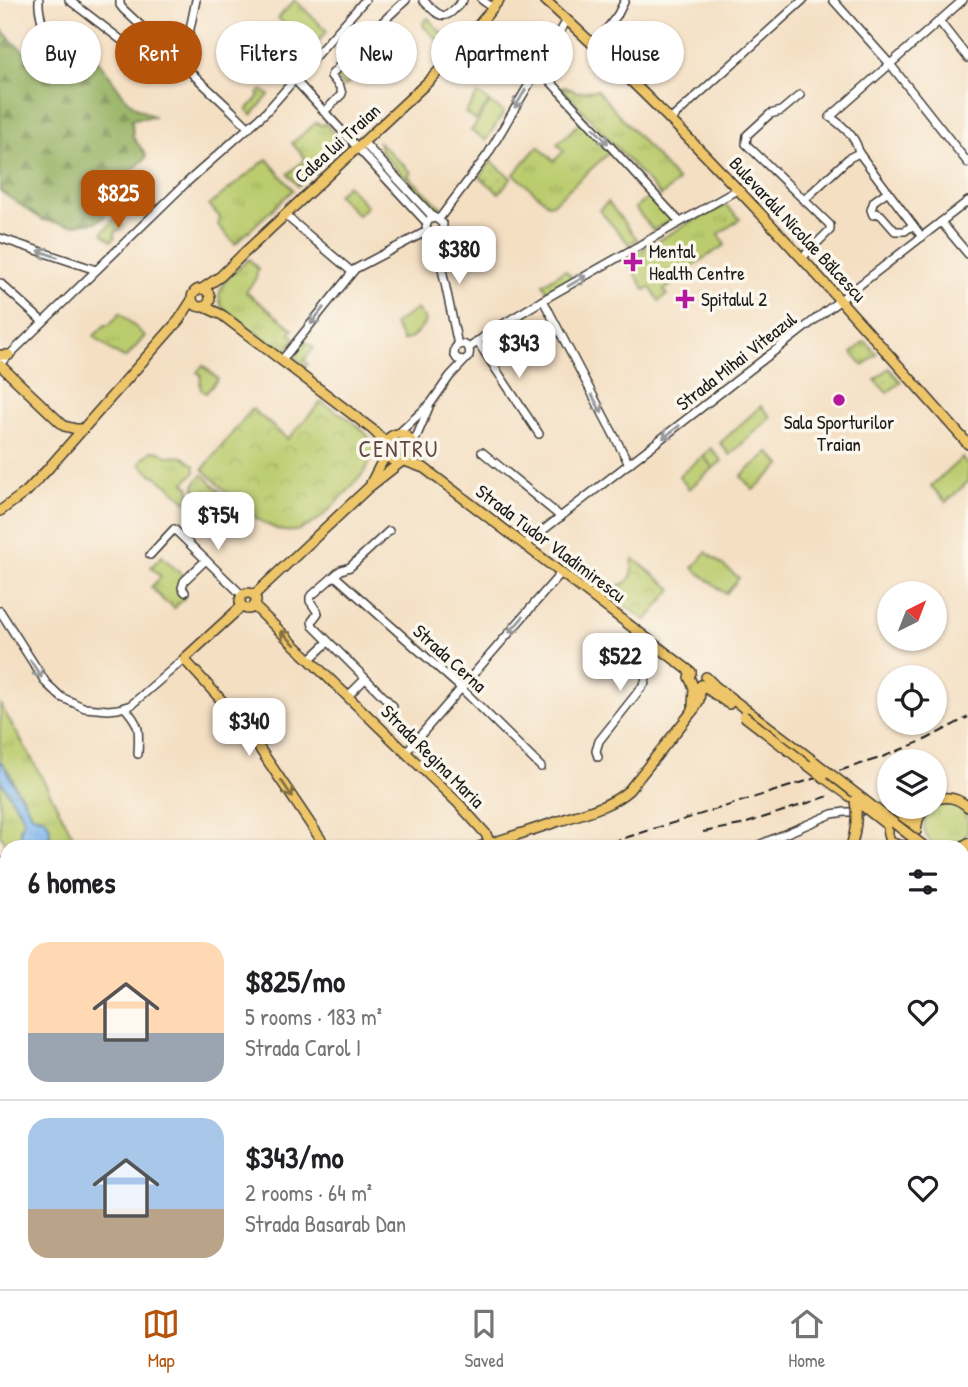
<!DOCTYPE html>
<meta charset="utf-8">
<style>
:root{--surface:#fff;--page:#f6f6f6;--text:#202124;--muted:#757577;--line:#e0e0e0;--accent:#b45309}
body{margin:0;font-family:"Patrick Hand",sans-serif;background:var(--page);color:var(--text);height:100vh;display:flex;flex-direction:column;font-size:26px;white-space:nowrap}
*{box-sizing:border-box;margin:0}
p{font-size:23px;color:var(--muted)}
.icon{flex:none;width:38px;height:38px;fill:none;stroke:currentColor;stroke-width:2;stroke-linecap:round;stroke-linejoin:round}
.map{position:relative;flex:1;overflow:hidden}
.details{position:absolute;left:0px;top:840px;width:970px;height:450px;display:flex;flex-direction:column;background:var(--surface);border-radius:21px 21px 0 0;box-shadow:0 2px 5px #0004}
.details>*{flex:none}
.banner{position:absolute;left:21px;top:21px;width:928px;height:63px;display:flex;gap:14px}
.needle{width:46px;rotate:42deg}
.controls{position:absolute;left:877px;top:581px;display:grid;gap:14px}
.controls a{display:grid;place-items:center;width:70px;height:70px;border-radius:50%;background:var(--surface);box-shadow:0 2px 5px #0004;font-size:35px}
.price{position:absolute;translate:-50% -60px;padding:0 16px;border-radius:14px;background:#fff;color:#222;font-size:23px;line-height:46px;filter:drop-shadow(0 2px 4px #0008)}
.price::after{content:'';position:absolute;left:50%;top:42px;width:21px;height:16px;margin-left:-10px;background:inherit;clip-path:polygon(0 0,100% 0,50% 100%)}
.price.active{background:var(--accent);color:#fff}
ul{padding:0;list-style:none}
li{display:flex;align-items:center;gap:21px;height:175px;padding:0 28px}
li+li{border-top:2px solid var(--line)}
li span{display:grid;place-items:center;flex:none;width:196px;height:140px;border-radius:21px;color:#555}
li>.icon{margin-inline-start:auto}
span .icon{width:84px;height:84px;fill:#fffc;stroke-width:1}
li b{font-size:30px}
h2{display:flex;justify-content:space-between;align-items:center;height:84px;padding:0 28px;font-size:30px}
.tag{padding:0 24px;border-radius:32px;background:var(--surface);box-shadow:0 2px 5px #0004;font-size:24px;line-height:63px}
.tag.active{background:var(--accent);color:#fff}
.tabs{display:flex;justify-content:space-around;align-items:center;height:98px;border-top:2px solid var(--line);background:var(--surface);font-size:19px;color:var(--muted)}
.tabs a{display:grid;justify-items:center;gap:4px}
.tabs .active{color:var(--accent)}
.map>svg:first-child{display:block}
</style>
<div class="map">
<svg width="968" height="1289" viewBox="0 0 968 1289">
<defs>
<pattern id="grass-tufts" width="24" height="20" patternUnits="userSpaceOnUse" patternTransform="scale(1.75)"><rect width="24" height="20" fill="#bbcc6e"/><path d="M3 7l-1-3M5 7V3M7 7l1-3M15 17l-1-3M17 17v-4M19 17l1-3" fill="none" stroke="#a0af5f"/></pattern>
<pattern id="forest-firs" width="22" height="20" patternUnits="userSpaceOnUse" patternTransform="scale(1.75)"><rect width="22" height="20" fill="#94b061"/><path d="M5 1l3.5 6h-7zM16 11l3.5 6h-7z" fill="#788e4f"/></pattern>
<pattern id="wetland-marsh" width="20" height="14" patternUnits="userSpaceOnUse" patternTransform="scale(1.75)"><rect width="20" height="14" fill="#bbcc6e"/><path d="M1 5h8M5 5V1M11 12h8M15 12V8" fill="none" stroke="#a0af5f"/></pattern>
<pattern id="park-crowns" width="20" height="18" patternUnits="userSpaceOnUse" patternTransform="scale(1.75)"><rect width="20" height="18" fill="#bbcc6e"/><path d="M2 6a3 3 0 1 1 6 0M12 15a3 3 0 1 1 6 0" fill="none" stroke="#a0af5f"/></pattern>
<pattern id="garden-dots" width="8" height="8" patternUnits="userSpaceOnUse" patternTransform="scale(1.75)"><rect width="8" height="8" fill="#bbcc6e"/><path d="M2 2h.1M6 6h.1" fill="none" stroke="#a0af5f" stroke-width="1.8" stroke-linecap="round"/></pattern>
<pattern id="water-ripples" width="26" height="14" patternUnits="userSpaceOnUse" patternTransform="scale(1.75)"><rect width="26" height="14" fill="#7eb7ef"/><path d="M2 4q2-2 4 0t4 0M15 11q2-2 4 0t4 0" fill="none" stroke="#6c9dcc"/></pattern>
</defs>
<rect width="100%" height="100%" fill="#fbf7ec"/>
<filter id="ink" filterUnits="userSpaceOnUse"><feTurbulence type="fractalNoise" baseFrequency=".0143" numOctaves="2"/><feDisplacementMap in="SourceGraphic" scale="14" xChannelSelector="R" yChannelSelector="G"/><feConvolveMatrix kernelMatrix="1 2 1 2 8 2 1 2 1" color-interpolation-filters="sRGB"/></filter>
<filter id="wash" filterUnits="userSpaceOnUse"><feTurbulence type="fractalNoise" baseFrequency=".00686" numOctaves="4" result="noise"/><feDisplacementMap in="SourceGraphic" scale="28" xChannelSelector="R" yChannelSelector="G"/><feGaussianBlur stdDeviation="1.57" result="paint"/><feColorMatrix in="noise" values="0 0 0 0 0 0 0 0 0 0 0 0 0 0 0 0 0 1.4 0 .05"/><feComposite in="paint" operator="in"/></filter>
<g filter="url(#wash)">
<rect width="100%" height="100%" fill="#f4dfc3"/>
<g fill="url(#grass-tufts)" stroke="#6c7445" stroke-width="2">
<path d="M295,0L327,31L310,51L294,36L295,34L278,18Z"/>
<path d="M428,18L441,33L443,32L448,36L452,33L458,34L444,46L424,27L423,23Z"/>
<path d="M563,86L577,92L597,90L678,181L661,196L561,87Z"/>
<path d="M583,120L611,151L558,199L553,203L548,204L514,174L538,146L554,161L564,151L557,144Z"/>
<path d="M317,122L321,126L325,123L338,138L340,147L336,152L334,150L331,152L328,150L319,158V162L307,173L306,179L298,186L288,174L306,159L292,143Z"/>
<path d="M267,159L293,190L235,244L218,225L220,217L209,205Z"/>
<path d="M651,196L671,217L670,221L653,230L635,208Z"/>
<path d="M608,202L637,239L629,244L599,210Z"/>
<path d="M726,205L740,219L719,234L725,245L683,272L685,277L664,290L667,295L659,301L650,287L645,290L626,259L689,223Z"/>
<path d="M249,259L259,270L257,272L256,278L246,292L293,329L290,334L295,338L284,353L222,307C211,287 236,271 249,259Z"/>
<path d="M565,270L572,277L547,291L543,284Z"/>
<path d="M417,309L424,318L425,323L412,338L403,341L394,324Z"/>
<path d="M120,313L145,336L127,357L124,358L113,352L94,336L105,325H109Z"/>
<path d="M151,451L162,452L167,456L184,457L195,466V472L184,483L190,488L188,502H186L167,484H165L155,475H152L140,464L141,461Z"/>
<path d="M202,475H204L232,504L219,516L208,505L203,511L196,504L195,483Z"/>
<path d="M162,556L185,578L184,599L174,608L169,603L165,602L151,587L161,577L151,567Z"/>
<path d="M0,704L33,761L79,847H50L49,838L50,834L42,816H35L31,814L22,796L17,790L9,772L0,761Z"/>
<path d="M0,780L19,810L23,818V824L20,828L23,844L27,847H9L0,835Z"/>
<circle cx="946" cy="826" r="22"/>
<path d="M484,1283H610L615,1289H476Z"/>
</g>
<path fill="url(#forest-firs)" stroke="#58663e" stroke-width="2" d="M0,28L12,41L47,72C64,79 78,56 96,59C119,82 119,103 155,117L132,119L133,137L146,155L145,159L112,188L109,194L107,211L103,218L96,222L71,225L43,220L0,191Z"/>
<path fill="url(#wetland-marsh)" stroke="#6c7445" stroke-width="2" d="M396,1283H431L437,1289H386Z"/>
<g fill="url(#park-crowns)" stroke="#6c7445" stroke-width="2">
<path d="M359,55L368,65L344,87L335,77Z"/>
<path d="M114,219L123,226L120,230H117L114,234L115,237L112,241L102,233Z"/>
<path d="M203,365L218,379L206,393C197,389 201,383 201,375L197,372Z"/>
<path d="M321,402C340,414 368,427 375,449C369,471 354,484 338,501C326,514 304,535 284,531C255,526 224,488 203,469L252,409L288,439Z"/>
<path d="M711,448L722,461L713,468L703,456Z"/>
<path d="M634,559L672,589L646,621L604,590L609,585C625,589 635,578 632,562Z"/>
</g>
<g fill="url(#garden-dots)" stroke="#6c7445" stroke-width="2">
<path d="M262,90L269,95L252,115L247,110L259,96L258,94Z"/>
<path d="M379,142L411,172L408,176L441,207L439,209L433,207L381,152Z"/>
<path d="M491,161L511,178L499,193L480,177Z"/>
<path d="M305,341L314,348L304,360L308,364L305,367L294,356Z"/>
<path d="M865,341L877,354L863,366L852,353Z"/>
<path d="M889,368L901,382L887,393L875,380Z"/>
<circle cx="399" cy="448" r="8"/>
</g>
<g fill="#bbcc6e" stroke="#6c7445" stroke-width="2">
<path d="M478,94L489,101L476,120L465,113Z"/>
<path d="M490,103L504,112L486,140L471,131Z"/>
<path d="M347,185L367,206L358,215L337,195Z"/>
<path d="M761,406L771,417L730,455L720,443Z"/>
<path d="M769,452L781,465L753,490L741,476Z"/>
<path d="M703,456L713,468L689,489L679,476Z"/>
<path d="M962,458L968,465V482L946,502L931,486Z"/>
<path d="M706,552L739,578L726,594L693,568Z"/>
<path d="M7,982V1010L0,1014V986Z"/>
</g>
<g fill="url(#water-ripples)" stroke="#4d6a86" stroke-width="2">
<path d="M0,761C9,769 10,780 17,790C19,793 21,796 23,799C26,803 28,810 32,814C37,819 42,814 46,820C53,828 48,838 50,847H27L22,844L20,832L23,823V818L19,810L0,780Z"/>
<path d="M968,1139V1289H749L756,1283H962V1142Z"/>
</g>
</g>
<g filter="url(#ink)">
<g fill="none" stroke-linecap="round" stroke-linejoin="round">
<g stroke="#3c3935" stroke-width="10">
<g id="minor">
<path d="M39,0C37,16 49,37 47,47C46,51 43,53 40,56"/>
<path d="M69,0L150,62L163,66L180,63"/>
<path d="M120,0V5L123,9L232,111L249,128"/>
<path d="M423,0C442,20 445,21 463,0"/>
<path d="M482,0L493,8"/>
<path d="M833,0L890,64L968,163"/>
<path d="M939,21L968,58"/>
<path d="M595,45L618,14L625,0"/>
<path d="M180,63L184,58L196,0"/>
<path d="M538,68L680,222"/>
<path d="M295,80L427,223"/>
<path d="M800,95L781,111L770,114L747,135L746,144L830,225V230L802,258"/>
<path d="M324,112L342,94L340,87L331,76L332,74L361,42L406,0"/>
<path d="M670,120L803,0"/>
<path d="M364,143L434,218"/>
<path d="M804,200L849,158L859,153"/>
<path d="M876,213L881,215L895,231H905L913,225"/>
<path d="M285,215L352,272"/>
<path d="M873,215L871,210L874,201L888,191"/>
<path d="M439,219L488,154L567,20"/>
<path d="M941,222L968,254"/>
<path d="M427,223L430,219L436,218L443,224L439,255L458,345"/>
<path d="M426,227L439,254"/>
<path d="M922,237L859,153C857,138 842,125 830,117L963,0"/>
<path d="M0,238L96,270"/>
<path d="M0,283L43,322"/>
<path d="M543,300L629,464"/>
<path d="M477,341L539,434"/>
<path d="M469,348L490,332L543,300L737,190"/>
<path d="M282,360L355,269L427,231"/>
<path d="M0,364L185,184L266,112L365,0"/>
<path d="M398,434L431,403L450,376L469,356C472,346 462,340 455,348L454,354L457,359L464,360"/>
<path d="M413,445L429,407"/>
<path d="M482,452L561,517"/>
<path d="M389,531L350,567L341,570L310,597V601L318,613L312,621L313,626L393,706"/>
<path d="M524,545L968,201"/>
<path d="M150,555L174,529L242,595"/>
<path d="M335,576L461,688L541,767"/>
<path d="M185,592L182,588L184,581L206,560"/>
<path d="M0,611L46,683L61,697L85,708L108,710L118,709L131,705L184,659"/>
<path d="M310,659L328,642"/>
<path d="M348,696L365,679"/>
<path d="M125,708C141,726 139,730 138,754"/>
<path d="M406,752L561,573"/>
<path d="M598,757L596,751L599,741L645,683L646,676L628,659L630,653L644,636"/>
<path d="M754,847L832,814L845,812H860"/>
<path d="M0,861L7,873"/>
<path d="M0,890L7,885"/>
<path d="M0,979L7,975"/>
<path d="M962,1003H968"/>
<path d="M962,1086L966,1098"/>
<path d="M0,1219L7,1230"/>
<path d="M41,1283L44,1289"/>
<path d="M680,1283L684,1289"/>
</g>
</g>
<g stroke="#3c3935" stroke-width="12">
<g id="major">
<path d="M545,0C697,137 833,291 968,444"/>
<circle cx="201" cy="298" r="9"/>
<path d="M202,289L221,276L242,255L431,79L460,48L499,0"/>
<path d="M205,307L222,315L373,430L381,438L385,449"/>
<path d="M0,355H9"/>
<path d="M0,365L64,426L76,429H83"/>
<circle cx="399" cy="448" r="14"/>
<path d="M405,461L424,468L691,672"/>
<path d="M371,483L386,454"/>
<path d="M0,511L26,492L46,471L179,320L192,300"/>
<circle cx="248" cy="601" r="8"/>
<path d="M254,595L368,488L401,462"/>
<path d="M242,606L184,659L243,724L326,847"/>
<path d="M254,606L459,804L486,834L490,844"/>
<path d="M691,672L689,677L694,688L693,706"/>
<path d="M706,677L715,686L815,762"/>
<path d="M702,685L729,704"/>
<path d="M823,777L855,800"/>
<path d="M934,800C948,795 958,798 968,807"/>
<path d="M916,831L913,823L902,817L891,821C886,830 886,842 898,845C905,847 914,845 922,847"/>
<path d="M916,831L918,819L926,807"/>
<path d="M479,847C505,839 532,830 559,821C583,813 610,807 629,790L695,708L699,700L701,685"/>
<path d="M962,847L968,843"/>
<path d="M962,892L968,899"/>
<path d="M0,1077L4,1071L3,1065"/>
<path d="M152,1283L156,1289"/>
<path d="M360,1289L370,1283"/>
<path d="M373,1289L383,1283"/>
</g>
</g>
<use href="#minor" stroke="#fff" stroke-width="7"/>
<use href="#major" stroke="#eec569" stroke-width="9"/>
<g stroke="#1c1c1c" stroke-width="2" stroke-dasharray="10 5" stroke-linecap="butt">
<path d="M703,832L741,825L829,796"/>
<path d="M596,847L880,758L927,739L968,717"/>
<path d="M0,1036L7,1034"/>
</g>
<g stroke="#3c3935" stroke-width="12" stroke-linecap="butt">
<g id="major-bridge">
<path d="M744,716L823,777"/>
<path d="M815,762L925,847"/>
<path d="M855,800L887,825"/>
<path d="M851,847C856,831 858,816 855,800"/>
<path d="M968,889L963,870L968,850"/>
</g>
</g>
<use href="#major-bridge" stroke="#eec569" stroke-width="9"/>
</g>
<defs><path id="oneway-shaft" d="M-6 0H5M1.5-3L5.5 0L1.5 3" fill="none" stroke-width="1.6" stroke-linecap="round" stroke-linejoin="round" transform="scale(1.75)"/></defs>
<g stroke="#999">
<use href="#oneway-shaft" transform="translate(520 99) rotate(121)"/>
<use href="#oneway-shaft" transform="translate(601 136) rotate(47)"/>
<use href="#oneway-shaft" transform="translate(48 254) rotate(-161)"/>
<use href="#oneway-shaft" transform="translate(577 281) rotate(-30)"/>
<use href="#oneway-shaft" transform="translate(317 316) rotate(128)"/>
<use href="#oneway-shaft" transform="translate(597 404) rotate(62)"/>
<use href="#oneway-shaft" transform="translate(671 432) rotate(142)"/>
<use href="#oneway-shaft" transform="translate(516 625) rotate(131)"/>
<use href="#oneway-shaft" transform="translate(36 669) rotate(57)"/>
</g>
<g stroke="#857042">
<use href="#oneway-shaft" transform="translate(288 638) rotate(-136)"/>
<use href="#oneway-shaft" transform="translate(287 789) rotate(57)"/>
</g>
</g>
<g fill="#b5179e" stroke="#fbf7ec" stroke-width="2.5">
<path d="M629.5 251.5h7v7h7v7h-7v7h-7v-7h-7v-7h7z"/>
<path d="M681.5 288.5h7v7h7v7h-7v7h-7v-7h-7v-7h7z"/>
<circle cx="839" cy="400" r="7"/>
</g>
<g text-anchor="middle" stroke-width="7" stroke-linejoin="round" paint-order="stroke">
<g font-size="19" fill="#1c1c1c" stroke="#fbf7ec">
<text transform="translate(337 143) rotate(-42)" y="7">Calea lui Traian</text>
<text transform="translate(798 229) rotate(47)" y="7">Bulevardul Nicolae Bălcescu</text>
<text transform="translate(736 361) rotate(-38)" y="7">Strada Mihai Viteazul</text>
<text transform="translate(551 543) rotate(37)" y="7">Strada Tudor Vladimirescu</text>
<text transform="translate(450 658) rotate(42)" y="7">Strada Cerna</text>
<text transform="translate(433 756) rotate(45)" y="7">Strada Regina Maria</text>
</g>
<g font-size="19" fill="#1c1c1c" stroke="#fbf7ec" text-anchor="start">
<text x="649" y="258">Mental<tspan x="649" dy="22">Health Centre</tspan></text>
<text x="701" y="306">Spitalul 2</text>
<text x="839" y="429" text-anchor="middle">Sala Sporturilor<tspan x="839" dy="22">Traian</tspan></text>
</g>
<g font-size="23" letter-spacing="2" fill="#624743" stroke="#fbf7ec">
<text x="399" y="457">CENTRU</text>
</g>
</g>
</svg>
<div class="controls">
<a><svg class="needle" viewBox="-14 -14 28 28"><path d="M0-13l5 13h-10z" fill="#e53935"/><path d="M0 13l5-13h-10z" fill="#757577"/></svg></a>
<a><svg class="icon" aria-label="locate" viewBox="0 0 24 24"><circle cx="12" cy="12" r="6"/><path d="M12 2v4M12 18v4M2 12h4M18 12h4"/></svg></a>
<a><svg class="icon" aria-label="layers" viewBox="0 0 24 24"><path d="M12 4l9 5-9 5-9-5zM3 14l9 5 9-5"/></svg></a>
</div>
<b class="price active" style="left:118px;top:230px">$825</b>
<b class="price" style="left:459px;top:286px">$380</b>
<b class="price" style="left:519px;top:380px">$343</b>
<b class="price" style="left:218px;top:552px">$754</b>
<b class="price" style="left:620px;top:693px">$522</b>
<b class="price" style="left:249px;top:758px">$340</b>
<div class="banner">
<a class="tag">Buy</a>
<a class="tag active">Rent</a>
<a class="tag">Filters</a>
<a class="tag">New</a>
<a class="tag">Apartment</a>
<a class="tag">House</a>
</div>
<section class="details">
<h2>6 homes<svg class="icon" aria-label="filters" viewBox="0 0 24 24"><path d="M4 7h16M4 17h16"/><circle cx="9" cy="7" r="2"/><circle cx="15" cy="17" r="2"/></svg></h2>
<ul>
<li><span style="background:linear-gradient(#ffd9b3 65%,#9aa5b1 0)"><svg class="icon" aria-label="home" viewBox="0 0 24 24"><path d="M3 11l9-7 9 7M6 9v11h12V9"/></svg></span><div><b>$825/mo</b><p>5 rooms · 183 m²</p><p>Strada Carol I</p></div><svg class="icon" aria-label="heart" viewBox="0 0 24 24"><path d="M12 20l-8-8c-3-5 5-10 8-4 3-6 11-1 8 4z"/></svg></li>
<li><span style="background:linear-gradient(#a9c7e8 65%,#b9a48a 0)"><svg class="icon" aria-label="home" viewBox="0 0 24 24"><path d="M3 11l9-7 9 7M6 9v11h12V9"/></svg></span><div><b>$343/mo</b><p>2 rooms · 64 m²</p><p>Strada Basarab Dan</p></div><svg class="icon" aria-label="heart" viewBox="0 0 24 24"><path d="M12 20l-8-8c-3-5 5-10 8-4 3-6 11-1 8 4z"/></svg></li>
</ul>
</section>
</div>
<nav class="tabs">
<a class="active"><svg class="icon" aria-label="map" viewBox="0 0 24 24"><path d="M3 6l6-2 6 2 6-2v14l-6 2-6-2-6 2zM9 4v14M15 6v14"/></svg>Map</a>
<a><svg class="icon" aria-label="saved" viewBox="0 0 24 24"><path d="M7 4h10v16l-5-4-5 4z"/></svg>Saved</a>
<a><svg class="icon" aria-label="home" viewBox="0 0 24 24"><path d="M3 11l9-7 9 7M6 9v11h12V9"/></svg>Home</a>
</nav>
